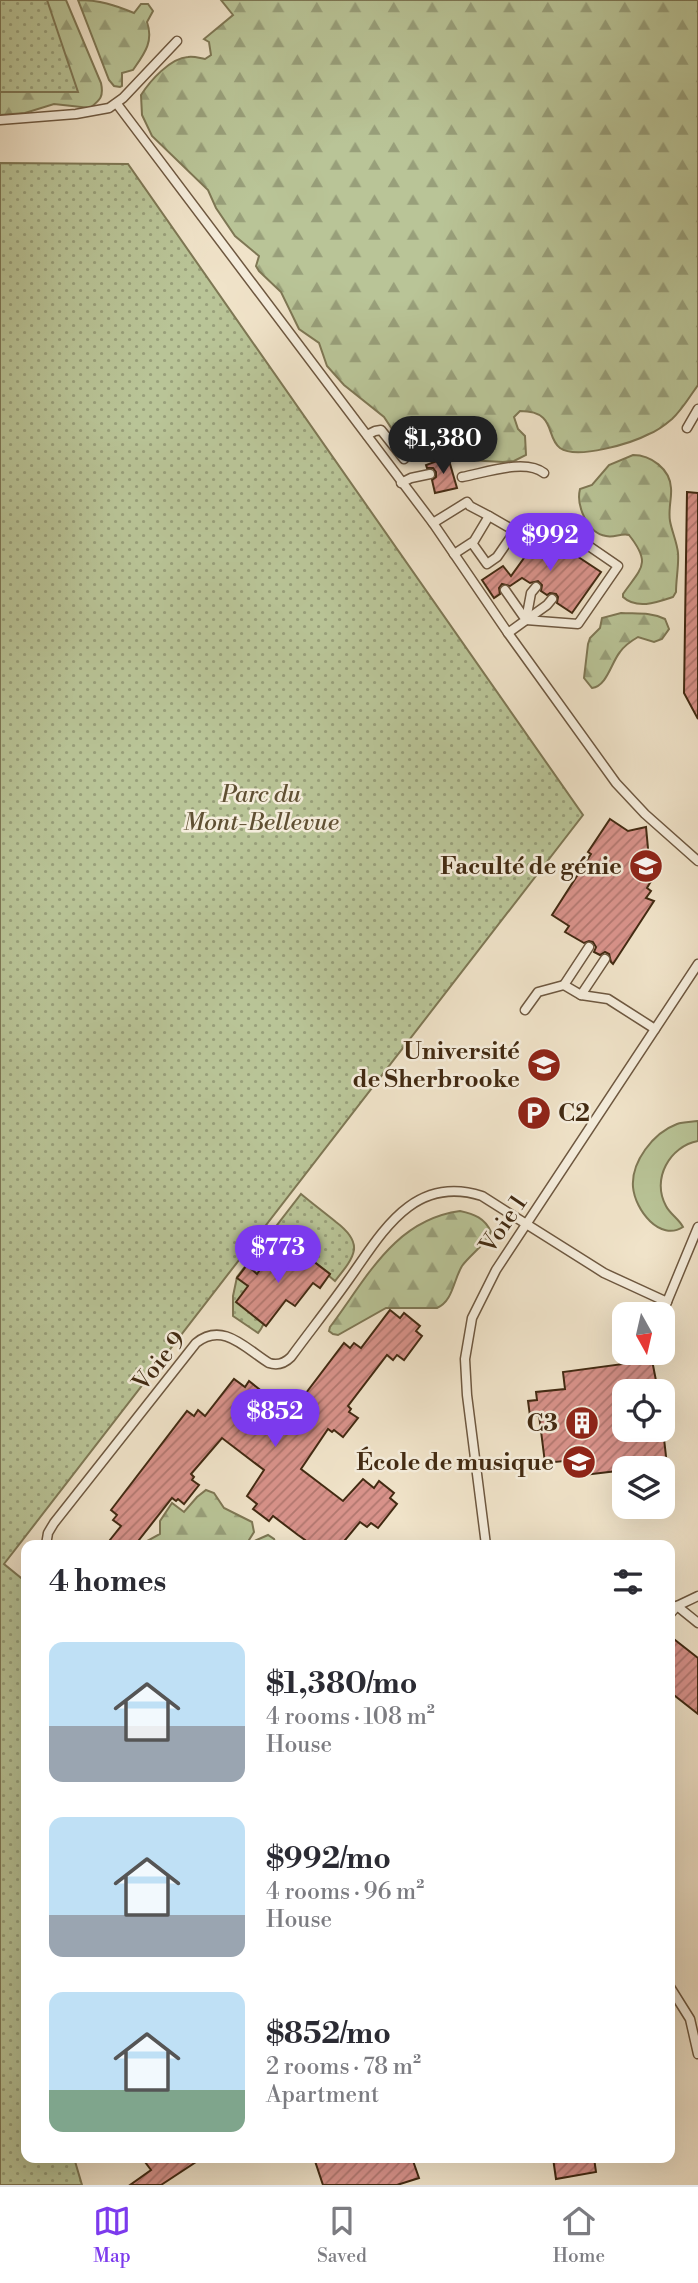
<!DOCTYPE html>
<meta charset="utf-8">
<style>
:root{--surface:#fff;--page:#f2f2f3;--text:#2b2b33;--muted:#7c7c81;--line:#e1e1e2;--accent:#7c3aed}
body{margin:0;font-family:"Libre Bodoni",serif;background:var(--page);color:var(--text);height:100vh;display:flex;flex-direction:column;font-size:26px;white-space:nowrap}
*{box-sizing:border-box;margin:0}
p{font-size:23px;color:var(--muted)}
.icon{flex:none;width:38px;height:38px;fill:none;stroke:currentColor;stroke-width:2;stroke-linecap:round;stroke-linejoin:round}
.map{position:relative;flex:1;overflow:hidden}
.drawer{position:absolute;left:21px;top:1540px;width:654px;height:623px;display:flex;flex-direction:column;background:var(--surface);border-radius:14px;box-shadow:0 7px 28px #0002}
.drawer>*{flex:none}
.needle{width:46px;rotate:172deg}
.fabs{position:absolute;left:612px;top:1302px;display:grid;gap:14px}
.fabs a{display:grid;place-items:center;width:63px;height:63px;border-radius:14px;background:var(--surface);box-shadow:0 7px 28px #0002;font-size:35px}
.price{position:absolute;translate:-50% -60px;padding:0 16px;border-radius:24px;background:var(--accent);color:#fff;font-size:23px;line-height:46px;filter:drop-shadow(0 2px 4px #0008)}
.price::after{content:'';position:absolute;left:50%;top:42px;width:21px;height:16px;margin-left:-10px;background:inherit;clip-path:polygon(0 0,100% 0,50% 100%)}
.price.active{background:#222;color:#fff}
ul{padding:0;list-style:none}
li{display:flex;align-items:center;gap:21px;height:175px;padding:0 28px}
li span{display:grid;place-items:center;flex:none;width:196px;height:140px;border-radius:14px;color:#555}
li>.icon{margin-inline-start:auto}
span .icon{width:84px;height:84px;fill:#fffc;stroke-width:1}
li b{font-size:30px}
h2{display:flex;justify-content:space-between;align-items:center;height:84px;padding:0 28px;font-size:30px}
.tab-bar{display:flex;justify-content:space-around;align-items:center;height:98px;border-top:2px solid var(--line);background:var(--surface);font-size:19px;color:var(--muted)}
.tab-bar a{display:grid;justify-items:center;gap:4px}
.tab-bar .active{color:var(--accent)}
.map>svg:first-child{display:block}
</style>
<div class="map">
<svg width="698" height="2185" viewBox="0 0 698 2185">
<defs>
<pattern id="forest-firs" width="22" height="20" patternUnits="userSpaceOnUse" patternTransform="scale(1.75)"><rect width="22" height="20" fill="#b9c497"/><path d="M5 1l3.5 6h-7zM16 11l3.5 6h-7z" fill="#989f7a"/></pattern>
<pattern id="park-dots" width="8" height="8" patternUnits="userSpaceOnUse" patternTransform="scale(1.75)"><rect width="8" height="8" fill="#b9c497"/><path d="M2 2h.1M6 6h.1" fill="none" stroke="#989f7a" stroke-width="1.8" stroke-linecap="round"/></pattern>
<pattern id="building-hatch" width="6" height="6" patternUnits="userSpaceOnUse" patternTransform="scale(1.75)"><rect width="6" height="6" fill="#d8928a"/><path d="M-1 1l2-2M0 6l6-6M5 7l2-2" fill="none" stroke="#b1776f"/></pattern>
</defs>
<rect width="100%" height="100%" fill="#f0e3c9"/>
<filter id="stains"><feTurbulence type="fractalNoise" baseFrequency=".00286" numOctaves="4"/><feColorMatrix values="0 0 0 0 .2 0 0 0 0 .09 0 0 0 0 .02 0 0 0 .5 -.17"/></filter>
<radialGradient id="worn" r=".72"><stop offset=".6" stop-color="#630" stop-opacity="0"/><stop offset="1" stop-color="#630" stop-opacity=".3"/></radialGradient>
<path fill="#b9c497" stroke="#7e7754" stroke-width="2" d="M698,1121V1141C670,1146 651,1179 666,1206C670,1214 679,1219 683,1227C660,1242 635,1210 633,1187C631,1162 653,1133 677,1124C683,1122 691,1122 698,1121Z"/>
<g fill="url(#forest-firs)" stroke="#7e7754" stroke-width="2">
<path d="M0,0H66L101,83C104,97 100,100 90,108L54,104L25,113L0,115Z"/>
<path d="M78,0C99,0 115,5 134,13L141,4H148L153,11L147,22C154,42 144,54 133,70L122,73V86L120,87L114,86L109,80Z"/>
<path d="M221,0H698V385C690,396 682,410 672,419C665,425 657,431 649,434C632,443 577,460 560,448C545,437 557,411 520,411L514,417L518,429L525,436L526,455L514,461L503,462L449,459L440,456L423,460L415,459L409,455L384,417L344,385L327,366L319,343L299,329L281,292L259,271L256,266L259,256L235,236L216,208L208,190L152,136L142,115L141,95C150,81 170,58 188,57C194,56 199,58 205,59L211,55L209,42L204,39L233,15Z"/>
<path d="M633,455C651,455 670,469 671,488C672,498 668,509 670,521C672,532 677,542 678,553C679,565 676,579 676,592L673,597C658,602 637,610 623,597V594C641,568 652,564 629,535C621,533 614,538 606,536C587,533 576,505 580,489L592,485L609,465Z"/>
<path d="M621,613C636,614 651,612 665,619L669,629L662,639L654,642L638,637C631,641 625,645 620,652C611,663 607,686 592,688L584,678L588,644L590,638L600,628L602,618Z"/>
<path d="M460,1211C474,1214 485,1218 491,1232C485,1245 471,1254 462,1266C453,1281 453,1301 437,1308H386L338,1335L333,1334L329,1331L330,1327C367,1278 394,1220 460,1211Z"/>
<path d="M206,1490L214,1493L224,1508L252,1522L254,1532L249,1540L252,1542L268,1535L274,1539L276,1545H144L147,1541L160,1534V1521L172,1503L184,1512L197,1497Z"/>
</g>
<g fill="url(#park-dots)" stroke="#7e7754" stroke-width="2">
<path d="M0,0H47L78,92H0Z"/>
<path d="M0,163L128,164L583,815L4,1564L26,1582V2158H74L82,2185H0Z"/>
<path d="M301,1194C313,1204 325,1213 336,1222C365,1244 355,1256 335,1281L329,1276L330,1274L309,1258L304,1265L286,1251C266,1276 276,1311 258,1333L233,1316V1296L237,1277Z"/>
</g>
<g fill="url(#building-hatch)" stroke="#422a12" stroke-width="2">
<path d="M448,457L457,488L435,493L432,480L436,477V472L433,468H427L426,465Z"/>
<path d="M687,492L698,493V719L684,693Z"/>
<path d="M542,533L601,572L572,613L557,603L558,597L556,594L550,593L547,595L541,591L542,585L538,581L530,583L522,578L510,586L502,584L499,588L500,594L494,598L482,580L503,566L511,576Z"/>
<path d="M610,819L628,831L646,827L651,881L647,888L651,891L646,898L654,901L613,964L611,962L609,954L605,952L600,955L594,952L596,947L593,942L589,941L584,943L565,932L569,926L552,915L591,854L588,852Z"/>
<path d="M286,1251L304,1265L309,1258L330,1274L320,1288L313,1283L295,1306L286,1300L266,1326L236,1302L248,1286L237,1278L247,1265L257,1274L269,1257L277,1263Z"/>
<path d="M390,1310L400,1318L404,1313L420,1326L416,1331L422,1336L404,1360L397,1355L393,1360L387,1355L348,1406L351,1409L349,1412L358,1418L343,1437L334,1430L332,1432L328,1429L301,1469L343,1501L363,1479L374,1488L379,1481L394,1493L390,1498L397,1504L378,1528L371,1523L367,1527L360,1522L341,1545H301L305,1540L298,1535L273,1516L269,1521L253,1509L257,1504L247,1496L264,1470L222,1438L191,1474L194,1477L192,1480L199,1485L184,1504L178,1499L176,1501L172,1498L135,1545H106L121,1526L113,1520L117,1515L111,1510L187,1411L194,1416L198,1410L205,1416L234,1379L245,1387L249,1381L264,1393L259,1399L284,1419L287,1418L344,1343L350,1348L354,1343L361,1348Z"/>
<path d="M652,1360L658,1391H625V1430H663L667,1465L625,1468V1470L576,1476L574,1460L545,1463L539,1415L530,1416L528,1401L537,1400L536,1392L565,1389L563,1372Z"/>
<path d="M670,1636L698,1658V1714L670,1692Z"/>
<path d="M142,2158H202L161,2185H130L151,2170Z"/>
<path d="M323,2158H412L419,2178L397,2185H323L315,2161Z"/>
<path d="M553,2158H594L596,2172L556,2179Z"/>
</g>
<g fill="none" stroke-linecap="round" stroke-linejoin="round">
<g stroke="#6e5840" stroke-width="11">
<g id="lane">
<path d="M117,104L433,523L508,633L616,783L645,814L698,861"/>
<path d="M0,120L76,114L109,108L123,98L177,41"/>
<path d="M687,428L698,409"/>
<path d="M367,435L375,431L381,430L404,459"/>
<path d="M462,477C485,473 525,458 544,473"/>
<path d="M401,483L411,478L430,474"/>
<path d="M433,523L467,502L470,506L489,516"/>
<path d="M454,554L474,541L489,516L515,531L497,557L487,564L472,543"/>
<path d="M505,590L526,620L508,633"/>
<path d="M526,620L578,624L618,566L567,531"/>
<path d="M526,620L531,593L536,587"/>
<path d="M526,620L547,605L552,599"/>
<path d="M589,947L564,985L581,995L608,999L655,1029"/>
<path d="M581,995L605,959"/>
<path d="M525,1010L538,992L564,985"/>
<path d="M662,1314L698,1227"/>
<path d="M657,1353L658,1357"/>
<path d="M46,1545L48,1533L54,1523L196,1343C223,1321 246,1349 269,1363C278,1366 285,1363 291,1357C310,1331 330,1306 349,1279C382,1233 413,1174 482,1196L604,1273L667,1302"/>
<path d="M486,1545L467,1395L465,1359L472,1318L496,1270L698,964"/>
<path d="M677,1606L698,1623"/>
<path d="M670,1614L677,1606L698,1596"/>
<path d="M670,1987L690,2019L698,2054"/>
</g>
</g>
<use href="#lane" stroke="#f5eddc" stroke-width="8"/>
</g>
<defs>
<g id="university-disc" transform="scale(1.75)"><circle r="9.5" fill="#8f2418" stroke="#f5eddc"/><path d="M0-5L7-2L0 1L-7-2ZM-4 1L0 2.5L4 1V4Q0 6-4 4Z" fill="#fff"/></g>
<g id="parking-disc" transform="scale(1.75)"><circle r="9.5" fill="#8f2418" stroke="#f5eddc"/><path d="M-3.5-5.5H1a3.5 3.5 0 0 1 0 7H-1V5.5H-3.5ZM-1-3.4V-.6H.8a1.4 1.4 0 0 0 0-2.8Z" fill="#fff"/></g>
<g id="building-disc" transform="scale(1.75)"><circle r="9.5" fill="#8f2418" stroke="#f5eddc"/><path d="M-4-6H4V6H1V3H-1V6H-4ZM-2.5-4.3h1.7v1.8h-1.7ZM.8-4.3h1.7v1.8H.8ZM-2.5-1h1.7V.8h-1.7ZM.8-1h1.7V.8H.8Z" fill="#fff"/></g>
</defs>
<g fill-rule="evenodd">
<use href="#university-disc" x="646" y="866"/>
<use href="#university-disc" x="544" y="1065"/>
<use href="#parking-disc" x="534" y="1113"/>
<use href="#building-disc" x="582" y="1423"/>
<use href="#university-disc" x="579" y="1462"/>
</g>
<g text-anchor="middle" stroke-width="5" stroke-linejoin="round" paint-order="stroke">
<g font-size="24" font-style="italic" fill="#605033" stroke="#f5eddc">
<text x="261" y="802">Parc du<tspan x="261" dy="28">Mont-Bellevue</tspan></text>
</g>
<g font-size="24" font-weight="bold" fill="#422a12" stroke="#f5eddc" text-anchor="end">
<text x="622" y="874">Faculté de génie</text>
<text x="520" y="1059">Université<tspan x="520" dy="28">de Sherbrooke</tspan></text>
<text x="558" y="1121" text-anchor="start">C2</text>
<text x="558" y="1431">C3</text>
<text x="554" y="1470">École de musique</text>
</g>
<g font-size="24" fill="#422a12" stroke="#f5eddc">
<text transform="translate(503 1224) rotate(-56)" y="8">Voie 1</text>
<text transform="translate(159 1361) rotate(-51)" y="8">Voie 9</text>
</g>
</g>
<rect width="100%" height="100%" filter="url(#stains)"/>
<rect width="100%" height="100%" fill="url(#worn)"/>
</svg>
<div class="fabs">
<a><svg class="needle" viewBox="-14 -14 28 28"><path d="M0-13l5 13h-10z" fill="#e53935"/><path d="M0 13l5-13h-10z" fill="#7c7c81"/></svg></a>
<a><svg class="icon" aria-label="locate" viewBox="0 0 24 24"><circle cx="12" cy="12" r="6"/><path d="M12 2v4M12 18v4M2 12h4M18 12h4"/></svg></a>
<a><svg class="icon" aria-label="layers" viewBox="0 0 24 24"><path d="M12 4l9 5-9 5-9-5zM3 14l9 5 9-5"/></svg></a>
</div>
<b class="price active" style="left:443px;top:476px">$1,380</b>
<b class="price" style="left:550px;top:573px">$992</b>
<b class="price" style="left:278px;top:1285px">$773</b>
<b class="price" style="left:275px;top:1449px">$852</b>
<section class="drawer">
<h2>4 homes<svg class="icon" aria-label="filters" viewBox="0 0 24 24"><path d="M4 7h16M4 17h16"/><circle cx="9" cy="7" r="2"/><circle cx="15" cy="17" r="2"/></svg></h2>
<ul>
<li><span style="background:linear-gradient(#bfe0f5 60%,#9aa5b1 0)"><svg class="icon" aria-label="home" viewBox="0 0 24 24"><path d="M3 11l9-7 9 7M6 9v11h12V9"/></svg></span><div><b>$1,380/mo</b><p>4 rooms · 108 m²</p><p>House</p></div></li>
<li><span style="background:linear-gradient(#bfe0f5 70%,#9aa5b1 0)"><svg class="icon" aria-label="home" viewBox="0 0 24 24"><path d="M3 11l9-7 9 7M6 9v11h12V9"/></svg></span><div><b>$992/mo</b><p>4 rooms · 96 m²</p><p>House</p></div></li>
<li><span style="background:linear-gradient(#bfe0f5 70%,#7fa58c 0)"><svg class="icon" aria-label="home" viewBox="0 0 24 24"><path d="M3 11l9-7 9 7M6 9v11h12V9"/></svg></span><div><b>$852/mo</b><p>2 rooms · 78 m²</p><p>Apartment</p></div></li>
</ul>
</section>
</div>
<nav class="tab-bar">
<a class="active"><svg class="icon" aria-label="map" viewBox="0 0 24 24"><path d="M3 6l6-2 6 2 6-2v14l-6 2-6-2-6 2zM9 4v14M15 6v14"/></svg>Map</a>
<a><svg class="icon" aria-label="saved" viewBox="0 0 24 24"><path d="M7 4h10v16l-5-4-5 4z"/></svg>Saved</a>
<a><svg class="icon" aria-label="home" viewBox="0 0 24 24"><path d="M3 11l9-7 9 7M6 9v11h12V9"/></svg>Home</a>
</nav>
